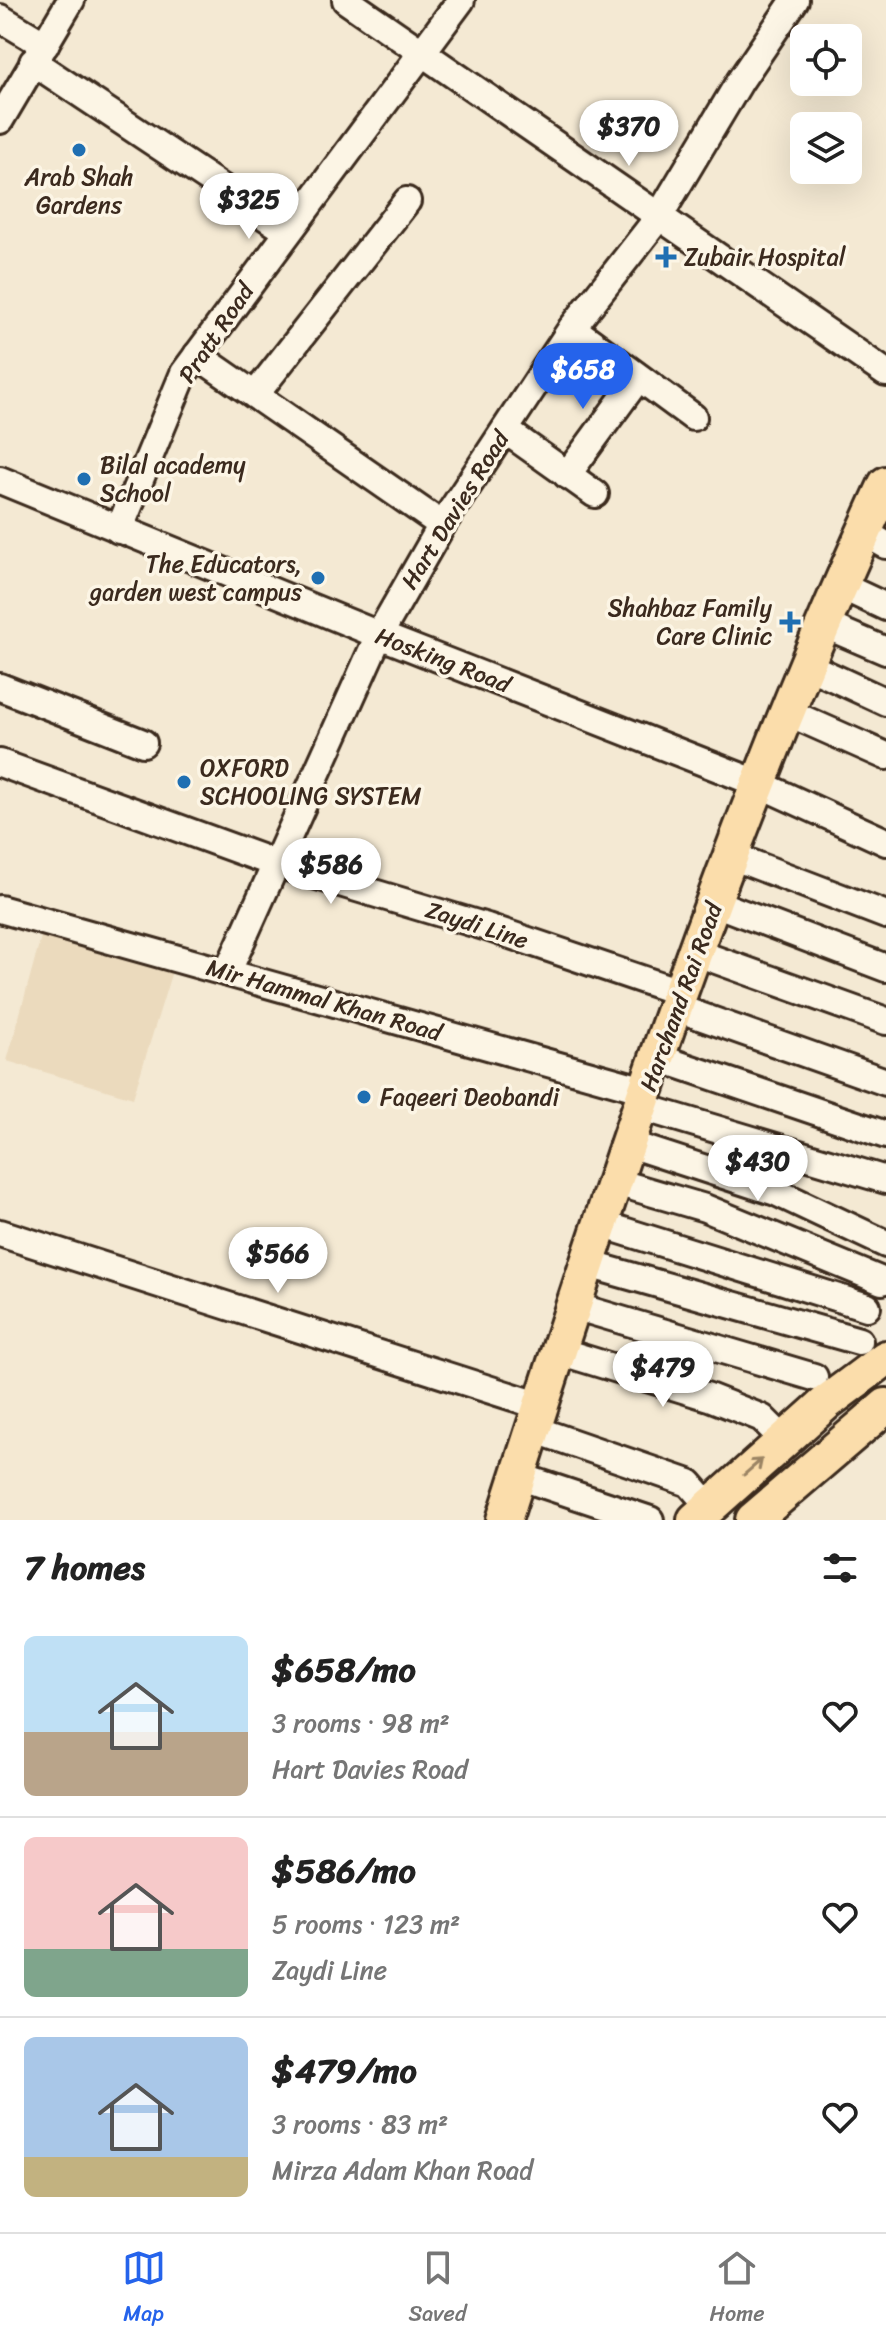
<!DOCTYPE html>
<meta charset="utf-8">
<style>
:root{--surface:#fff;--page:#f6f6f6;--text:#222;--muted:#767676;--line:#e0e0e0;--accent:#2563eb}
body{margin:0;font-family:Sriracha,sans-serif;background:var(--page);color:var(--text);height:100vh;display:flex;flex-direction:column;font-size:30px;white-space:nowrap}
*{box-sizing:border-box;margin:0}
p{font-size:26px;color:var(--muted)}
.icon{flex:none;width:44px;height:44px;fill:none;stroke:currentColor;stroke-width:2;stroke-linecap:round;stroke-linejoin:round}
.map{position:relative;height:1520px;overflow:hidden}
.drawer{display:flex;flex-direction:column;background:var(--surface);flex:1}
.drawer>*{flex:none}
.tools{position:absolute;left:790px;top:24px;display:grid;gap:16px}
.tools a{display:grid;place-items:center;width:72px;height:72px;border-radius:12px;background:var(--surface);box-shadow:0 8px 32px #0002;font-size:40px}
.price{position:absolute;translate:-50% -68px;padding:0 18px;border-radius:28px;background:#fff;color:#222;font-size:26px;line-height:52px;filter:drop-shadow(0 2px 4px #0008)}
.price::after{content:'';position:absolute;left:50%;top:48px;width:24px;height:18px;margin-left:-12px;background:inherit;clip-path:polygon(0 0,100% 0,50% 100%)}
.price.current{background:var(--accent);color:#fff}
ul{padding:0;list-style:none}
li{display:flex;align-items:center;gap:24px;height:200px;padding:0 24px}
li+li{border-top:2px solid var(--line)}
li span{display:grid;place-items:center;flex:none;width:224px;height:160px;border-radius:12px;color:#555}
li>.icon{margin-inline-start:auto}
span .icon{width:96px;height:96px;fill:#fffc;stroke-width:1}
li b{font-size:34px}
h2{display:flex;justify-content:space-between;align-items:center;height:96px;padding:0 24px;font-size:34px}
.tab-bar{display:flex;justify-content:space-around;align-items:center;height:112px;border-top:2px solid var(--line);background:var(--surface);font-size:22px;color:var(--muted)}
.tab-bar a{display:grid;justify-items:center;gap:4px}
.tab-bar .current{color:var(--accent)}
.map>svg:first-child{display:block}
</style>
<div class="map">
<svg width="886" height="1520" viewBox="0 0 886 1520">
<rect width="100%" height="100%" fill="#f4e9d3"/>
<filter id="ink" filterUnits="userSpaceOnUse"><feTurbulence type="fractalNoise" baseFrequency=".0125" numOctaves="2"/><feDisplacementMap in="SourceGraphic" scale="16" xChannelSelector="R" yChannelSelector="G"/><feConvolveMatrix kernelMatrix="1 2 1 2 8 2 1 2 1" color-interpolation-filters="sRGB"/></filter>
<g filter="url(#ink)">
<path fill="#ebdabd" d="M45,922L176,958L133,1098L7,1061Z"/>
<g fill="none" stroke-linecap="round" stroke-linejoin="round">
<g stroke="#3b2a1e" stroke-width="32">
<g id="minor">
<path d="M346,0L886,373"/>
<path d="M0,18L45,45"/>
<path d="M33,62L287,231"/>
<path d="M0,120L71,0"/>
<path d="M572,328L693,417"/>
<path d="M197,355L442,525"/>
<path d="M255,395L407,201"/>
<path d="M505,430L595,494"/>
<path d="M567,475L638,378"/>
<path d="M0,480L379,635L757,783L886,842"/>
<path d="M119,530L184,373L461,0"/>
<path d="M863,532L886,545"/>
<path d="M839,585L886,607"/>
<path d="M823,624L886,651"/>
<path d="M806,665L886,702"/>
<path d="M0,687L143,743"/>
<path d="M787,712L886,756"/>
<path d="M0,763L277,864L487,927L682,993"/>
<path d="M732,856L886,915"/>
<path d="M715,903L886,968"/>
<path d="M0,909L648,1091"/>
<path d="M697,953L886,1021"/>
<path d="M227,973L379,635L442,525L572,328L658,218L740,81L795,0"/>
<path d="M677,1008L886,1082"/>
<path d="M659,1058L886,1135"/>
<path d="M642,1107L886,1180"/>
<path d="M629,1144L776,1192L886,1244"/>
<path d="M616,1182L705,1208L882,1281"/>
<path d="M601,1224L867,1307"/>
<path d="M0,1233L541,1406"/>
<path d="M588,1264L859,1341"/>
<path d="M574,1306L814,1377"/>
<path d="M559,1351L709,1397L762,1418L784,1440"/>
<path d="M533,1429L689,1483L710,1507"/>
<path d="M518,1476L650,1520"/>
</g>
</g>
<g stroke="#3b2a1e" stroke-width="40">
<g id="major">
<path d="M504,1520C616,1170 731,818 886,484"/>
<path d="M695,1520L827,1402L886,1358"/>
<path d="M753,1520L886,1406"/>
</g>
</g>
<use href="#minor" stroke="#fcf5e5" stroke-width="26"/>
<use href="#major" stroke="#fbddab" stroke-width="34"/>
</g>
<defs><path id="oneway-shaft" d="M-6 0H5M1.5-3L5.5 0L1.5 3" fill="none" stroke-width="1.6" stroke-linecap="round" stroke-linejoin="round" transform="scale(2)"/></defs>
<use stroke="#9b8464" href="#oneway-shaft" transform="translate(753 1467) rotate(-41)"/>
</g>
<g fill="#1f6fb2" stroke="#fcf5e5" stroke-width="3">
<circle cx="79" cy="150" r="8"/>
<path d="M662 245h8v8h8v8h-8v8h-8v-8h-8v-8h8z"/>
<circle cx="84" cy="479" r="8"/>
<circle cx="318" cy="578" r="8"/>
<path d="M786 610h8v8h8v8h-8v8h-8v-8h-8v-8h8z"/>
<circle cx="184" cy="782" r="8"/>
<circle cx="364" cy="1097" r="8"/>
</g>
<g text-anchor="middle" stroke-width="7" stroke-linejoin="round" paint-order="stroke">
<g font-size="24" fill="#3b2a1e" stroke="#fcf5e5" text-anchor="start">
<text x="79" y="185" text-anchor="middle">Arab Shah<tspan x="79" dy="28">Gardens</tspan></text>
<text x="684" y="265">Zubair Hospital</text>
<text x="100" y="473">Bilal academy<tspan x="100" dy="28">School</tspan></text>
<text x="302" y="572" text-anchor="end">The Educators,<tspan x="302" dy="28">garden west campus</tspan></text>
<text x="772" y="616" text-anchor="end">Shahbaz Family<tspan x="772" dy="28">Care Clinic</tspan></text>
<text x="200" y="776">OXFORD<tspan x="200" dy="28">SCHOOLING SYSTEM</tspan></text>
<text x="380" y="1105">Faqeeri Deobandi</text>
</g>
<g font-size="24" fill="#3b2a1e" stroke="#fcf5e5">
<text transform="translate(216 333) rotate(-56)" y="8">Pratt Road</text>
<text transform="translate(455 510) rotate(-58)" y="8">Hart Davies Road</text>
<text transform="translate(443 660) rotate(21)" y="8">Hosking Road</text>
<text transform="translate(477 925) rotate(18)" y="8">Zaydi Line</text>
<text transform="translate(681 997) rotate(-70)" y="8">Harchand Rai Road</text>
<text transform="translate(324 1000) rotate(16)" y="8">Mir Hammal Khan Road</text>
</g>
</g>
</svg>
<div class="tools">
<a><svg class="icon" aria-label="locate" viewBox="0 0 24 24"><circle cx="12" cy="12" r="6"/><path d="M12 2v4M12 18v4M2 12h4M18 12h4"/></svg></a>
<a><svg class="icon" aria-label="layers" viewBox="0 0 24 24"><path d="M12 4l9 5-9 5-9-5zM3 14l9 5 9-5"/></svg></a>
</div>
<b class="price" style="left:629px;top:168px">$370</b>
<b class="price" style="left:249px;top:241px">$325</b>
<b class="price current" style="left:583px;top:411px">$658</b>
<b class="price" style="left:331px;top:906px">$586</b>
<b class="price" style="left:758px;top:1203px">$430</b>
<b class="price" style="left:278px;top:1295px">$566</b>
<b class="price" style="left:663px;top:1409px">$479</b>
</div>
<section class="drawer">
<h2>7 homes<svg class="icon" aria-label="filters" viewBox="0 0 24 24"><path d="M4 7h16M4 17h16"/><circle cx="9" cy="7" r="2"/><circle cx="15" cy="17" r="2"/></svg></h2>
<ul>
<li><span style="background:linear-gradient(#bfe0f5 60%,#b9a48a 0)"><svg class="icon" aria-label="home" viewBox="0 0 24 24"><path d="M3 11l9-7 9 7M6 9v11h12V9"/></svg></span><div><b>$658/mo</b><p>3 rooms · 98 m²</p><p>Hart Davies Road</p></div><svg class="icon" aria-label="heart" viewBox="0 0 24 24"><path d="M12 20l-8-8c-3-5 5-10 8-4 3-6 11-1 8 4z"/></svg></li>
<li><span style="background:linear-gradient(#f6c9c9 70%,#7fa58c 0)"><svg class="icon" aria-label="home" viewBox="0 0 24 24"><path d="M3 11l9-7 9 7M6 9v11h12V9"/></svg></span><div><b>$586/mo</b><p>5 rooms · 123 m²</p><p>Zaydi Line</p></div><svg class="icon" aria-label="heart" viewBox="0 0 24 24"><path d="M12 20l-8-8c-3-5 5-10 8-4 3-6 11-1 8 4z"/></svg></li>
<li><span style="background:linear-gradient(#a9c7e8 75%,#c2b280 0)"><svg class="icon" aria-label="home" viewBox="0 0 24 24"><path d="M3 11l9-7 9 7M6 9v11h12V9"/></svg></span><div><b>$479/mo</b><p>3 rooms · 83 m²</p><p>Mirza Adam Khan Road</p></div><svg class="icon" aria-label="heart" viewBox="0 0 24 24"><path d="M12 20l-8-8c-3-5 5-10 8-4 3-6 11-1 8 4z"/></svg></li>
</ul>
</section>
<nav class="tab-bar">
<a class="current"><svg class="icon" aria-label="map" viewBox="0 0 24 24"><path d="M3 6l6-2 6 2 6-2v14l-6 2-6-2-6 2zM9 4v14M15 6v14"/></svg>Map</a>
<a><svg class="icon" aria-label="saved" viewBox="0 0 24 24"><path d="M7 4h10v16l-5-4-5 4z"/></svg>Saved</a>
<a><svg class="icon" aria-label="home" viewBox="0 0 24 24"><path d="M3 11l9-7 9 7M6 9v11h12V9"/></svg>Home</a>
</nav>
